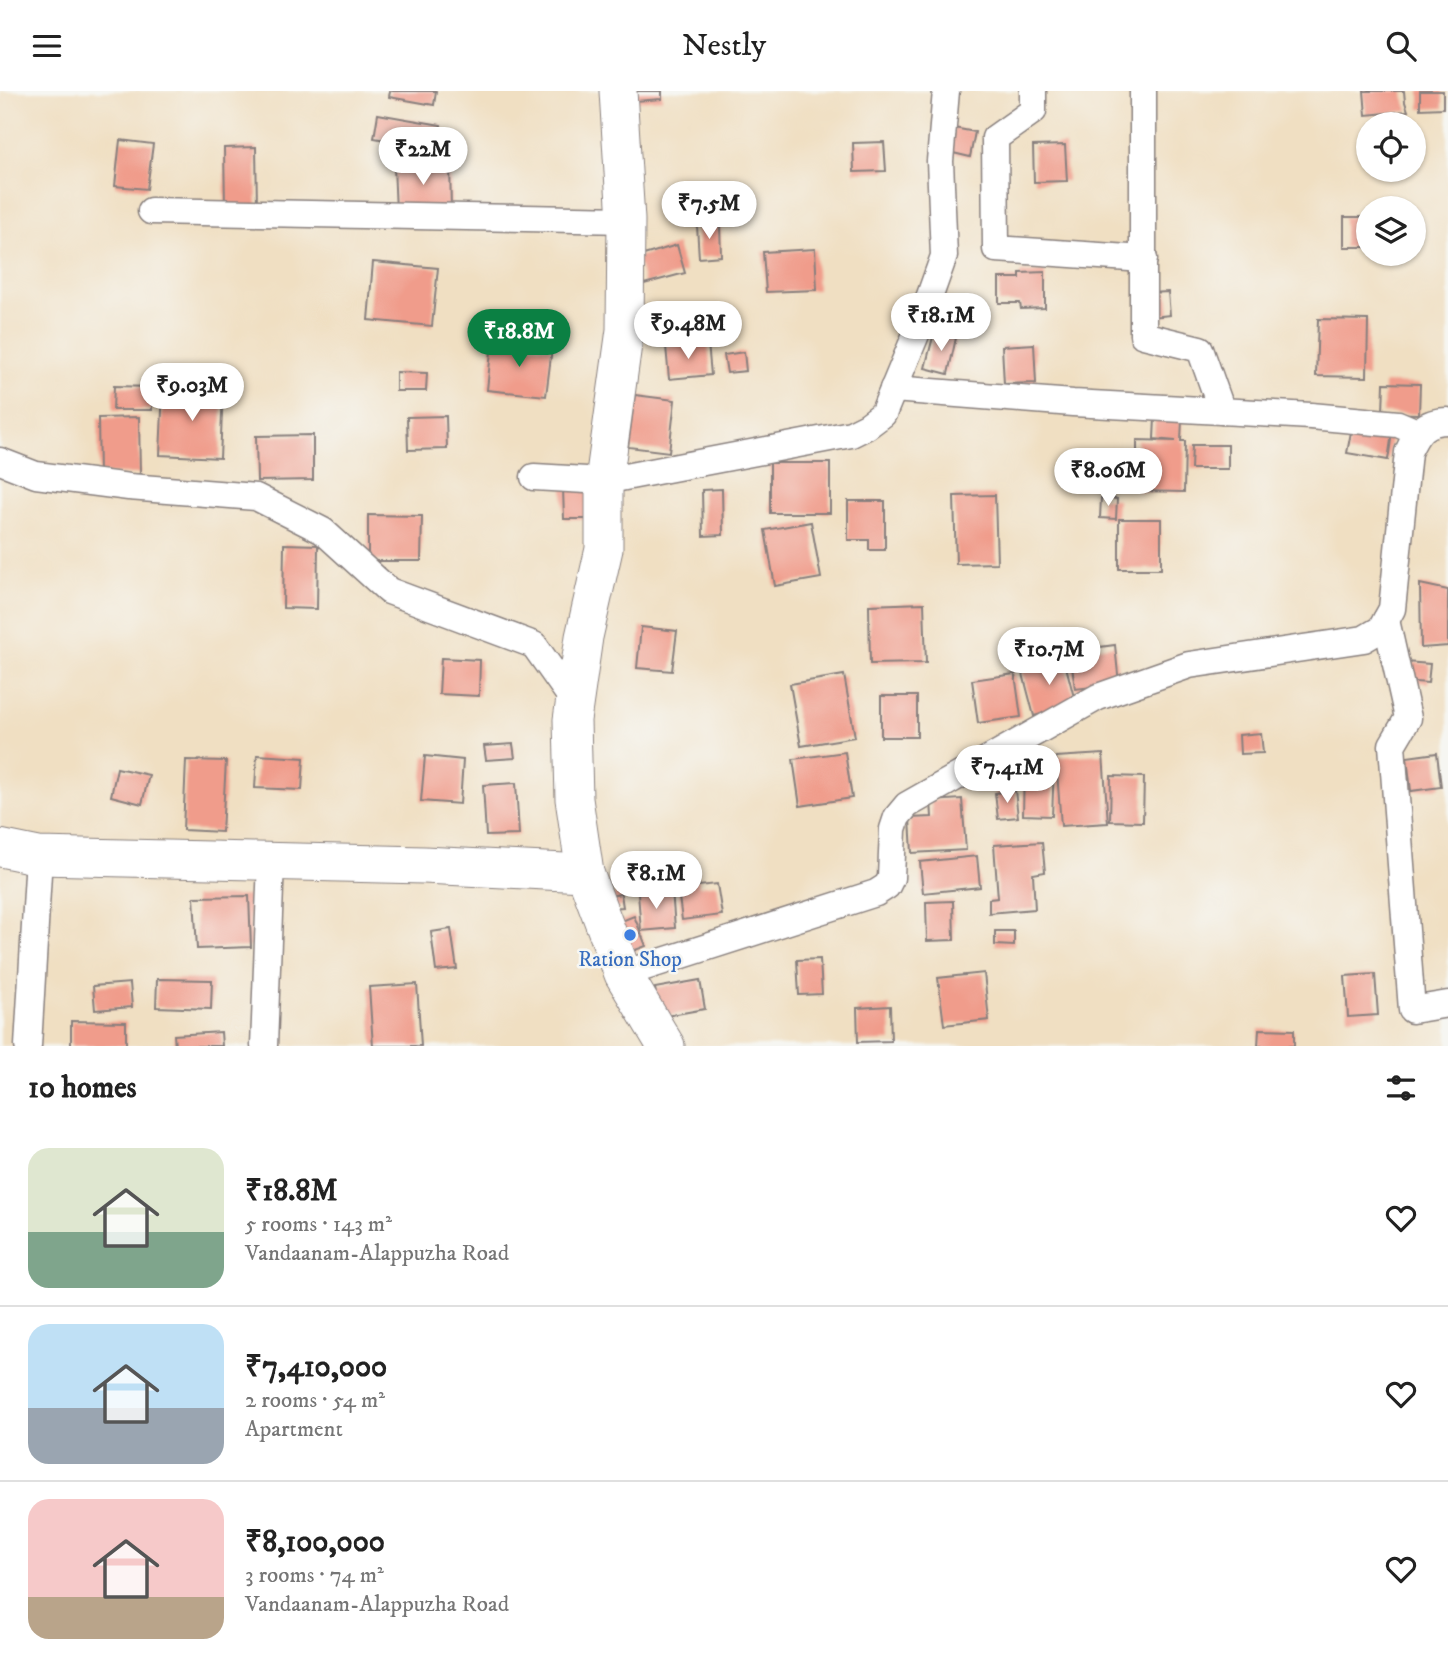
<!DOCTYPE html>
<meta charset="utf-8">
<style>
:root{--surface:#fff;--page:#f6f6f6;--text:#222;--muted:#767676;--line:#e0e0e0;--accent:#0b8043}
body{margin:0;font-family:"IM FELL DW Pica",serif;background:var(--page);color:var(--text);height:100vh;display:flex;flex-direction:column;font-size:26px;white-space:nowrap}
*{box-sizing:border-box;margin:0}
p{font-size:23px;color:var(--muted)}
.icon{flex:none;width:38px;height:38px;fill:none;stroke:currentColor;stroke-width:2;stroke-linecap:round;stroke-linejoin:round}
.map{position:relative;height:955px;overflow:hidden}
.drawer{display:flex;flex-direction:column;background:var(--surface);flex:1}
.drawer>*{flex:none}
.controls{position:absolute;left:1356px;top:21px;display:grid;gap:14px}
.controls a{display:grid;place-items:center;width:70px;height:70px;border-radius:50%;background:var(--surface);box-shadow:0 2px 5px #0004;font-size:35px}
.price{position:absolute;translate:-50% -60px;padding:0 16px;border-radius:24px;background:#fff;color:#222;font-size:23px;line-height:46px;filter:drop-shadow(0 2px 4px #0008)}
.price::after{content:'';position:absolute;left:50%;top:42px;width:21px;height:16px;margin-left:-10px;background:inherit;clip-path:polygon(0 0,100% 0,50% 100%)}
.price.on{background:var(--accent);color:#fff}
ul{padding:0;list-style:none}
li{display:flex;align-items:center;gap:21px;height:175px;padding:0 28px}
li+li{border-top:2px solid var(--line)}
li span{display:grid;place-items:center;flex:none;width:196px;height:140px;border-radius:21px;color:#555}
li>.icon{margin-inline-start:auto}
span .icon{width:84px;height:84px;fill:#fffc;stroke-width:1}
li b{font-size:30px}
h2{display:flex;justify-content:space-between;align-items:center;height:84px;padding:0 28px;font-size:30px}
header{display:flex;justify-content:space-between;align-items:center;height:91px;padding:0 28px;background:var(--surface);font-size:32px;font-weight:600}
.map>svg:first-child{display:block}
</style>
<header><svg class="icon" aria-label="menu" viewBox="0 0 24 24"><path d="M4 6h16M4 12h16M4 18h16"/></svg>Nestly<svg class="icon" aria-label="search" viewBox="0 0 24 24"><circle cx="10" cy="10" r="6"/><path d="M15 15l6 6"/></svg></header>
<div class="map">
<svg width="1448" height="955" viewBox="0 0 1448 955">
<rect width="100%" height="100%" fill="#f6f6f2"/>
<filter id="ink" filterUnits="userSpaceOnUse"><feTurbulence type="fractalNoise" baseFrequency=".0143" numOctaves="2"/><feDisplacementMap in="SourceGraphic" scale="14" xChannelSelector="R" yChannelSelector="G"/><feConvolveMatrix kernelMatrix="1 2 1 2 8 2 1 2 1" color-interpolation-filters="sRGB"/></filter>
<filter id="wash" filterUnits="userSpaceOnUse"><feTurbulence type="fractalNoise" baseFrequency=".00686" numOctaves="4" result="noise"/><feDisplacementMap in="SourceGraphic" scale="28" xChannelSelector="R" yChannelSelector="G"/><feGaussianBlur stdDeviation="1.57" result="paint"/><feColorMatrix in="noise" values="0 0 0 0 0 0 0 0 0 0 0 0 0 0 0 0 0 1.4 0 .05"/><feComposite in="paint" operator="in"/></filter>
<g filter="url(#wash)">
<rect width="100%" height="100%" fill="#f0dfc2"/>
<g id="blocks">
<g fill="#f09c8b">
<path d="M390,0H436L434,14L389,6Z"/>
<path d="M635,0H662V8L635,10Z"/>
<path d="M1364,0H1404L1405,11L1408,20L1366,24Z"/>
<path d="M1420,0H1443V17L1420,18Z"/>
<path d="M378,23L441,34L437,58L374,47Z"/>
<path d="M954,37L975,41L970,66L949,61Z"/>
<path d="M120,49L153,53L147,98L115,95Z"/>
<path d="M884,51L886,80L854,81L853,52Z"/>
<path d="M1065,54L1067,90L1034,91L1033,55Z"/>
<path d="M256,56L257,115H225L224,57Z"/>
<path d="M450,73L451,118L396,120L394,75Z"/>
<rect x="1344" y="126" width="24" height="30"/>
<path d="M720,134L721,165L699,167L697,135Z"/>
<path d="M677,154L685,182L644,193L637,166Z"/>
<path d="M815,158L817,199L766,201L763,161Z"/>
<path d="M373,171L438,177L432,235L368,229Z"/>
<path d="M1045,181V217L1021,218L1020,212H999V187H1020V182Z"/>
<path d="M1168,201L1170,224L1152,226L1150,202Z"/>
<path d="M1318,228L1368,229L1367,286L1316,285Z"/>
<path d="M934,242L956,247L948,283L925,277Z"/>
<path d="M492,251L552,257L546,305L487,299Z"/>
<path d="M708,252L711,284L669,288L666,255Z"/>
<path d="M1034,253L1036,292L1004,293L1002,255Z"/>
<path d="M744,261L746,280L727,282L724,264Z"/>
<path d="M396,281L427,282L426,300H396Z"/>
<path d="M1384,292L1420,293L1419,323L1383,322Z"/>
<path d="M114,295L152,296V319H113Z"/>
<path d="M163,297L223,300L220,367L160,364Z"/>
<path d="M635,304L675,309L669,361L628,356Z"/>
<path d="M446,325L447,358L408,359L407,326Z"/>
<path d="M139,326L140,383H99L98,327Z"/>
<path d="M1155,327L1182,328L1181,350H1185L1184,401L1137,400V349L1176,350L1154,348Z"/>
<path d="M1352,336L1392,342L1388,369L1347,362Z"/>
<path d="M313,344V389L257,390L256,345Z"/>
<path d="M1192,354H1228V378H1191Z"/>
<rect x="770" y="372" width="60" height="50"/>
<path d="M563,397H588V428H564Z"/>
<path d="M722,398L723,444L703,445L702,399Z"/>
<path d="M995,404L997,472L956,473L954,405Z"/>
<path d="M1101,407L1117,408L1116,428L1100,427Z"/>
<path d="M848,410H885V459H869V449H848Z"/>
<path d="M368,424L422,425L421,470H368Z"/>
<rect x="1119" y="428" width="42" height="50"/>
<path d="M811,431L821,487L775,495L765,439Z"/>
<path d="M284,453L318,454L317,518L283,517Z"/>
<path d="M1420,493L1448,499V555L1421,557Z"/>
<path d="M924,512L926,572L870,573L869,514Z"/>
<path d="M641,536L677,540L672,580L637,577Z"/>
<path d="M1115,554L1119,593L1075,598L1070,560Z"/>
<path d="M441,567L480,569L479,605L439,603Z"/>
<path d="M1064,568L1076,614L1034,625L1022,579Z"/>
<path d="M1405,571L1430,573L1428,592L1402,590Z"/>
<path d="M1015,583L1021,626L978,632L972,589Z"/>
<path d="M844,584L855,646L801,655L790,593Z"/>
<rect x="881" y="605" width="36" height="41"/>
<path d="M1261,642L1263,662L1240,663L1239,644Z"/>
<path d="M513,653L515,667L486,669L484,655Z"/>
<path d="M845,661L852,707L800,715L793,668Z"/>
<path d="M1437,662L1441,696L1411,700L1407,666Z"/>
<path d="M1103,663L1108,732L1061,735L1056,666Z"/>
<path d="M257,664L304,667L302,699L255,697Z"/>
<path d="M425,665L463,669L460,713L421,710Z"/>
<path d="M186,669L226,670L222,741L183,739Z"/>
<path d="M1024,676H1054L1052,725L1023,724Z"/>
<path d="M117,677L149,684L142,713L111,705Z"/>
<path d="M1111,685L1144,686L1143,731L1110,730Z"/>
<path d="M516,692L519,744L486,745L483,694Z"/>
<path d="M1015,699L1018,726L998,728L995,702Z"/>
<path d="M962,708L966,759L912,762L910,727L932,726L931,710Z"/>
<path d="M1042,751L1045,781L1033,783L1035,818L989,822V808L998,807L994,754Z"/>
<path d="M977,765L980,796L923,802L920,771Z"/>
<path d="M696,773L699,795L717,793L722,824L682,829L675,776Z"/>
<path d="M672,799L675,837L641,840L638,802Z"/>
<path d="M621,803L623,816L610,817L609,805Z"/>
<path d="M249,805L251,856L197,858L194,806Z"/>
<path d="M953,810L954,849L927,850L926,811Z"/>
<path d="M634,825L646,855L625,863L614,833Z"/>
<path d="M451,838L457,878L436,880L431,841Z"/>
<path d="M995,840H1014V855L995,854Z"/>
<path d="M820,868L822,903L799,904L797,869Z"/>
<path d="M984,882L989,929L944,934L938,887Z"/>
<path d="M1375,883L1378,924L1348,926L1345,885Z"/>
<path d="M157,888L212,889L211,918L156,916Z"/>
<path d="M700,889L705,918L660,926L655,897Z"/>
<path d="M130,892L132,916L95,919L93,895Z"/>
<path d="M417,893L421,955H373L369,896Z"/>
<path d="M890,915L891,950L858,951L857,917Z"/>
<path d="M71,930L126,931V955H71Z"/>
<path d="M1259,938L1294,939V955H1258Z"/>
<path d="M221,941L222,955H175L174,944Z"/>
</g>
</g>
</g>
<g filter="url(#ink)">
<use href="#blocks" fill-opacity="0" stroke="#89807e" stroke-width="2"/>
<g fill="none" stroke-linecap="round" stroke-linejoin="round">
<g stroke="#89807e" stroke-width="29">
<g id="minor">
<path d="M1033,0V20L995,47L996,158L1144,168"/>
<path d="M1143,0V244L1200,258L1222,320"/>
<path d="M151,120L626,129"/>
<path d="M893,298L1073,312L1311,325L1398,333L1417,341"/>
<path d="M0,370L36,384L129,396L256,406L323,440L389,500L534,554L575,612"/>
<path d="M534,386L604,390L851,343L867,335L883,323L917,241L944,165L940,70L946,0"/>
<path d="M1386,529L1408,627L1392,654L1412,919L1448,913"/>
<path d="M623,883L876,802L887,795L891,787L893,738L897,726L907,714L1098,606L1189,574L1364,548L1381,538L1392,518L1408,361C1417,341 1424,330 1448,330"/>
<path d="M28,955L39,765"/>
<path d="M264,955L271,770"/>
</g>
</g>
<g stroke="#89807e" stroke-width="39">
<g id="secondary">
<path d="M618,0L626,129L625,239L604,390V458L584,546L572,629L574,708L585,782L623,883L666,955"/>
<path d="M0,757L39,765L424,774L585,782"/>
</g>
</g>
<use href="#minor" stroke="#fff" stroke-width="26"/>
<use href="#secondary" stroke="#fff" stroke-width="37"/>
</g>
</g>
<circle fill="#3f7fe0" stroke="#f6f6f2" stroke-width="2.5" cx="630" cy="844" r="7"/>
<g text-anchor="middle" stroke-width="5" stroke-linejoin="round" paint-order="stroke">
<g font-size="21" fill="#366cbe" stroke="#f6f6f2">
<text x="630" y="875">Ration Shop</text>
</g>
</g>
</svg>
<div class="controls">
<a><svg class="icon" aria-label="locate" viewBox="0 0 24 24"><circle cx="12" cy="12" r="6"/><path d="M12 2v4M12 18v4M2 12h4M18 12h4"/></svg></a>
<a><svg class="icon" aria-label="layers" viewBox="0 0 24 24"><path d="M12 4l9 5-9 5-9-5zM3 14l9 5 9-5"/></svg></a>
</div>
<b class="price" style="left:423px;top:96px">₹22M</b>
<b class="price" style="left:709px;top:150px">₹7.5M</b>
<b class="price" style="left:941px;top:262px">₹18.1M</b>
<b class="price" style="left:688px;top:270px">₹9.48M</b>
<b class="price on" style="left:519px;top:278px">₹18.8M</b>
<b class="price" style="left:192px;top:332px">₹9.03M</b>
<b class="price" style="left:1108px;top:417px">₹8.06M</b>
<b class="price" style="left:1049px;top:596px">₹10.7M</b>
<b class="price" style="left:1007px;top:714px">₹7.41M</b>
<b class="price" style="left:656px;top:820px">₹8.1M</b>
</div>
<section class="drawer">
<h2>10 homes<svg class="icon" aria-label="filters" viewBox="0 0 24 24"><path d="M4 7h16M4 17h16"/><circle cx="9" cy="7" r="2"/><circle cx="15" cy="17" r="2"/></svg></h2>
<ul>
<li><span style="background:linear-gradient(#dfe7d0 60%,#7fa58c 0)"><svg class="icon" aria-label="home" viewBox="0 0 24 24"><path d="M3 11l9-7 9 7M6 9v11h12V9"/></svg></span><div><b>₹18.8M</b><p>5 rooms · 143 m²</p><p>Vandaanam-Alappuzha Road</p></div><svg class="icon" aria-label="heart" viewBox="0 0 24 24"><path d="M12 20l-8-8c-3-5 5-10 8-4 3-6 11-1 8 4z"/></svg></li>
<li><span style="background:linear-gradient(#bfe0f5 60%,#9aa5b1 0)"><svg class="icon" aria-label="home" viewBox="0 0 24 24"><path d="M3 11l9-7 9 7M6 9v11h12V9"/></svg></span><div><b>₹7,410,000</b><p>2 rooms · 54 m²</p><p>Apartment</p></div><svg class="icon" aria-label="heart" viewBox="0 0 24 24"><path d="M12 20l-8-8c-3-5 5-10 8-4 3-6 11-1 8 4z"/></svg></li>
<li><span style="background:linear-gradient(#f6c9c9 70%,#b9a48a 0)"><svg class="icon" aria-label="home" viewBox="0 0 24 24"><path d="M3 11l9-7 9 7M6 9v11h12V9"/></svg></span><div><b>₹8,100,000</b><p>3 rooms · 74 m²</p><p>Vandaanam-Alappuzha Road</p></div><svg class="icon" aria-label="heart" viewBox="0 0 24 24"><path d="M12 20l-8-8c-3-5 5-10 8-4 3-6 11-1 8 4z"/></svg></li>
</ul>
</section>
